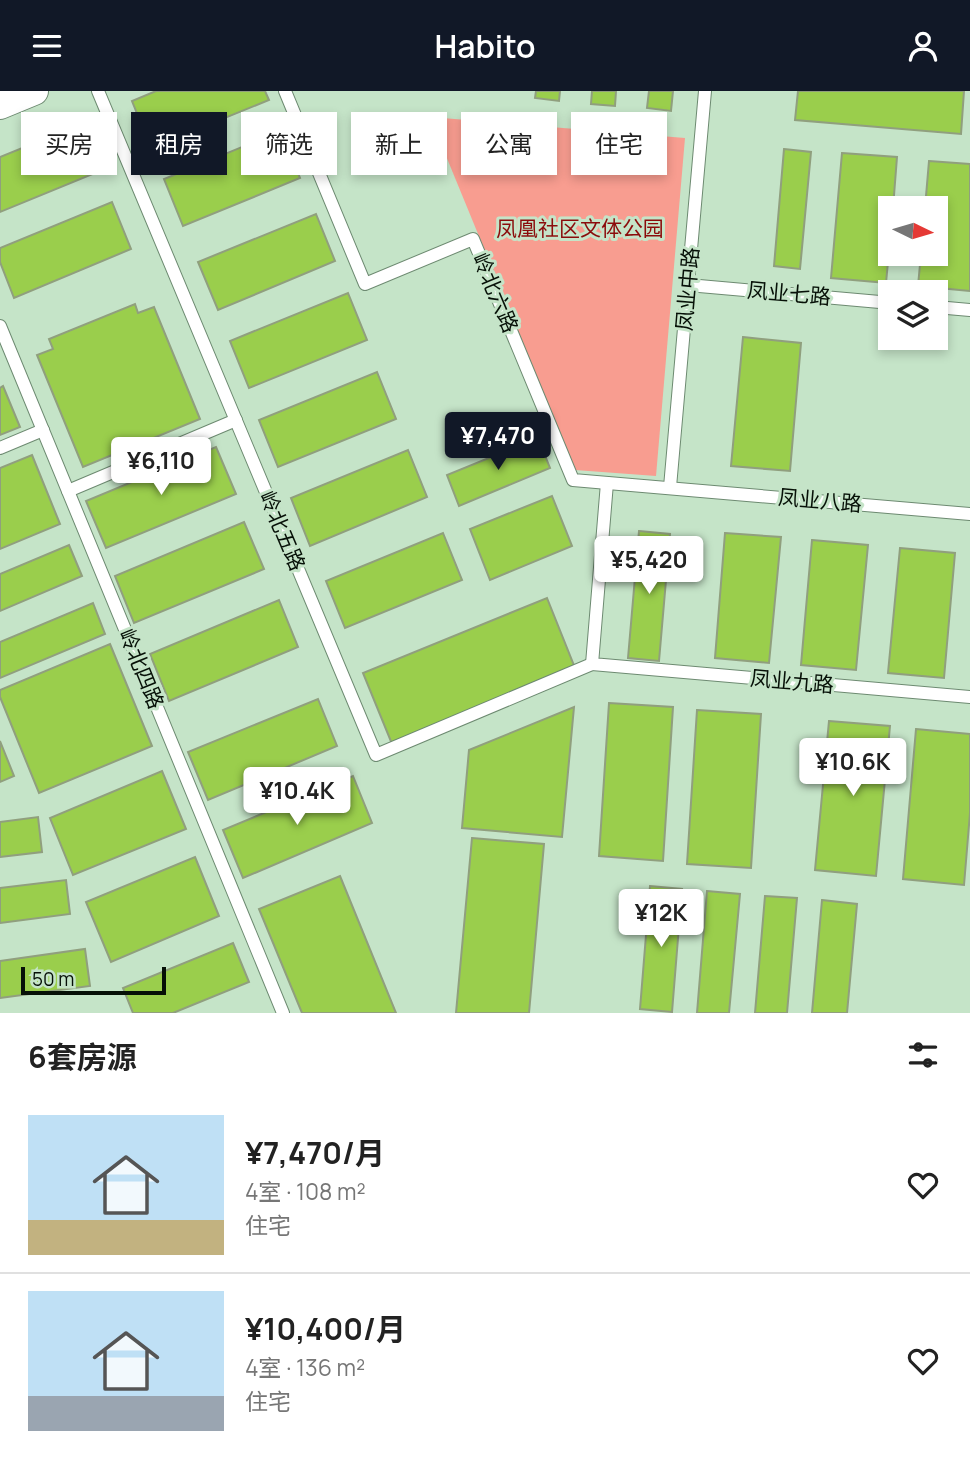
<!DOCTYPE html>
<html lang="zh">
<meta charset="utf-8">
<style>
:root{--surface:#fff;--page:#f2f2f2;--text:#222;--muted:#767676;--line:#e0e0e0;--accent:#111827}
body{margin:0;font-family:Manrope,"Noto Sans SC",sans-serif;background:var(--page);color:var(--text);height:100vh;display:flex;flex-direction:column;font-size:26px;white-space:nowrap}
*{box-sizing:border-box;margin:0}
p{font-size:23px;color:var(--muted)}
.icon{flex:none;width:38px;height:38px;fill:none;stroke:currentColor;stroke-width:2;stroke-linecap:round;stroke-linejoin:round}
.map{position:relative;height:922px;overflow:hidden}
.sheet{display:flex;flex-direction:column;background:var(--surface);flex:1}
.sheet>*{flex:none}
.hud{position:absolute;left:21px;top:21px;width:929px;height:63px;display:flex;gap:14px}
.needle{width:46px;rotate:95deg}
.tools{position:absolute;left:878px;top:105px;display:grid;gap:14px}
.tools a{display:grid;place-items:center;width:70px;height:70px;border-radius:0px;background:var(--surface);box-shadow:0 4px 10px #0003;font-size:35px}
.scale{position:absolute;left:21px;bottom:18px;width:145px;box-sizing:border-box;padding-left:7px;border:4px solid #061007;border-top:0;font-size:19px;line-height:24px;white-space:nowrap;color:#061007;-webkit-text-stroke:5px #c5e4c8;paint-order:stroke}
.price{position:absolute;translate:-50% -60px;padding:0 16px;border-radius:7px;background:#fff;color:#222;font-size:23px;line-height:46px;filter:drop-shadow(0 2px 4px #0008)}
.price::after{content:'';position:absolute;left:50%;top:42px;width:21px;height:16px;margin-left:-10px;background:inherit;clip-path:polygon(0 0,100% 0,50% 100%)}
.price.active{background:var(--accent);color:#fff}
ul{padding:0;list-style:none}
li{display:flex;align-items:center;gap:21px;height:175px;padding:0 28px}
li+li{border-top:2px solid var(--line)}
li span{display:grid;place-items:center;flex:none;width:196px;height:140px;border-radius:0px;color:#555}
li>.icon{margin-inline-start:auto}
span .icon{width:84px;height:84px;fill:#fffc;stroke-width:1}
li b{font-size:30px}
h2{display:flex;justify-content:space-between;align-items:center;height:84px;padding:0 28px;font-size:30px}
.tag{padding:0 24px;border-radius:0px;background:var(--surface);box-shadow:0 4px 10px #0003;font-size:24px;line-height:63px}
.tag.active{background:var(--accent);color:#fff}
header{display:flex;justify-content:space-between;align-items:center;height:91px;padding:0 28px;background:var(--accent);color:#fff;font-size:32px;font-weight:600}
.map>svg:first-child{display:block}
</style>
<header><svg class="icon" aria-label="menu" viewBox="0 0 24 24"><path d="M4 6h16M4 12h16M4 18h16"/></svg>Habito<svg class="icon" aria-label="person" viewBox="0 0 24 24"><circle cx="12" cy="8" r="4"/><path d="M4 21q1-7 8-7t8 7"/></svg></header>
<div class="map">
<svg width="970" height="922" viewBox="0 0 970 922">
<rect width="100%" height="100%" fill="#c5e4c8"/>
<path fill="#f89d90" d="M430,26L685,47L656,385L575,379Z"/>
<g fill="#9ace4c" stroke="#909f7e" stroke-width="2">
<path d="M156,0H265L269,9L151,57L132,10Z"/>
<path d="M536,0H560L559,10L535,7Z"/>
<path d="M592,0H616L615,15L591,13Z"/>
<path d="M649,0H673L671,20L647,17Z"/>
<path d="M798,0H964L961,43L795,29Z"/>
<path d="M81,33L100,80L0,121V66Z"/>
<path d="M281,40L300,87L183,135L164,88Z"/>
<path d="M784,58L811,61L800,178L774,175Z"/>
<path d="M842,62L897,66L893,117H891V139L886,192L831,187Z"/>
<path d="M929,70L970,73V200L918,195L921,163H936V117H925Z"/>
<path d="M112,111L131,158L14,207L0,171V157Z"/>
<path d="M316,123L335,170L218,219L198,171Z"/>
<path d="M348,202L367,249L249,297L230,250Z"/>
<path d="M135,213L138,222L154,216L200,328L83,376L37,264L53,258L49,248Z"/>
<path d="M743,246L801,252L790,380L731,375Z"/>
<path d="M377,281L396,328L278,376L259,329Z"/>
<path d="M3,295L20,336L0,344V297Z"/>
<path d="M538,347L550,377L459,415L447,384Z"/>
<path d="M216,356L236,403L106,457L86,410Z"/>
<path d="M408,359L427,406L310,455L291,407Z"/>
<path d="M32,364L60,433L0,458V377Z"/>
<path d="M552,405L572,455L490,489L470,438Z"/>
<path d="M244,431L264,478L134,532L115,485Z"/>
<path d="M639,440L670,443L659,570L628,567Z"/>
<path d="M443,442L462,489L345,537L326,490Z"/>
<path d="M725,442L781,446L769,572L715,567Z"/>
<path d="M812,449L868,454L856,579L801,574Z"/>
<path d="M69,454L82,485L0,520V483Z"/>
<path d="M900,457L955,462L944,587L888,582Z"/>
<path d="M547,507L575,577L392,653L363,582Z"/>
<path d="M279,509L298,556L169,610L150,563Z"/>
<path d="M93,512L105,543L0,587V551Z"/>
<path d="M110,553L152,655L39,702L0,606V599Z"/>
<path d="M318,608L337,655L208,709L188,661Z"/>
<path d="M609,612L673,616L663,770L599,765Z"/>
<path d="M574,616L562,746L462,737L469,659Z"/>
<path d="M697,619L761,623L751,777L687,773Z"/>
<path d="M829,630L890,635L876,785L815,779Z"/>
<path d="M916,638L970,643V722L964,794L903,788Z"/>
<path d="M0,650L14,685L0,691Z"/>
<path d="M162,680L186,738L73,784L50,727Z"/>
<path d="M353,685L372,732L243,787L223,739Z"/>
<path d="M38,726L42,761L0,766V731Z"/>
<path d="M472,747L544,753L529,922H456Z"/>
<path d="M195,766L219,825L111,871L86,811Z"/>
<path d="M340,785L396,922H302L259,818Z"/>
<path d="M66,789L70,823L0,832V797Z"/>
<path d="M650,795L682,798L672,921L640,918Z"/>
<path d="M707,800L740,803L729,922H697Z"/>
<path d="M765,805L797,807L787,922H755Z"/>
<path d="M822,809L857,813L847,922H812Z"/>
<path d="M233,852L249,891L173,922H133L123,897Z"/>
<path d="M85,858L90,895L0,907V870Z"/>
</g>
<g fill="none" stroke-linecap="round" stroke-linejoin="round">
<g stroke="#6d8a71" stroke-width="14">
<g id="service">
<path d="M98,0L376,664L592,573"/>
<path d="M285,0L365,193L473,148L573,389L970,423"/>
<path d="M688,194L891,212"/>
<path d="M936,216L970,219"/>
<path d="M0,235L283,922"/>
<path d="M0,357L43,339"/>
<path d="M607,392L592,573L970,606"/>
<path d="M670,396L705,0"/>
<path d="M68,400L236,329"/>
</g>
</g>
<g stroke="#6d8a71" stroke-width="30">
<path id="tertiary" d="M0,14L34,0"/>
</g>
<use href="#service" stroke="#fff" stroke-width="12"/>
<use href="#tertiary" stroke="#fff" stroke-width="28"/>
</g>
<g text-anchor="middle" stroke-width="6" stroke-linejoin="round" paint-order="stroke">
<g font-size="21" fill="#8b0b0b" stroke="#c5e4c8">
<text x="580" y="145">凤凰社区文体公园</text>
</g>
<g font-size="21" fill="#061007" stroke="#c5e4c8">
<text transform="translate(688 198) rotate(-85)" y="7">凤业中路</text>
<text transform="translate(495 202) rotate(67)" y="7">岭北六路</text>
<text transform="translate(789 203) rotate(5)" y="7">凤业七路</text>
<text transform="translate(820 410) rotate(5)" y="7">凤业八路</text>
<text transform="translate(282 440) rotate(67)" y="7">岭北五路</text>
<text transform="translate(141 578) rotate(68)" y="7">岭北四路</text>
<text transform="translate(792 591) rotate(5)" y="7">凤业九路</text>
</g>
</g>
</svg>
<div class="tools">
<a><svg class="needle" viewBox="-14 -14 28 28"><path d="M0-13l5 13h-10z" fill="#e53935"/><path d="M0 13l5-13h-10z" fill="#767676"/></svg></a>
<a><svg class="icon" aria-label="layers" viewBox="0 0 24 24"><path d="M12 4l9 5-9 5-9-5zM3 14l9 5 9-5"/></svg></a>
</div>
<div class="scale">50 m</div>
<b class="price active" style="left:498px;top:381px">¥7,470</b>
<b class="price" style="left:161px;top:406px">¥6,110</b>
<b class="price" style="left:649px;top:505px">¥5,420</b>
<b class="price" style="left:853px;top:707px">¥10.6K</b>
<b class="price" style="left:297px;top:736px">¥10.4K</b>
<b class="price" style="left:661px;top:858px">¥12K</b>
<div class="hud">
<a class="tag">买房</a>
<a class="tag active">租房</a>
<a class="tag">筛选</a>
<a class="tag">新上</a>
<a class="tag">公寓</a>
<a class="tag">住宅</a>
</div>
</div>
<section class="sheet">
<h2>6套房源<svg class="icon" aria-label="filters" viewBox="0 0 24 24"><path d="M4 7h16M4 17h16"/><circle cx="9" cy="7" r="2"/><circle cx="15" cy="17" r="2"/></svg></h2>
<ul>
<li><span style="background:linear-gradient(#bfe0f5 75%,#c2b280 0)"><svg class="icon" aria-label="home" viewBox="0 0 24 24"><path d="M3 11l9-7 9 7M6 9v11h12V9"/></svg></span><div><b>¥7,470/月</b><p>4室 · 108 m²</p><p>住宅</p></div><svg class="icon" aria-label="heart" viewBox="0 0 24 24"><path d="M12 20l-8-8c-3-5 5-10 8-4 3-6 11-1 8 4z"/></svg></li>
<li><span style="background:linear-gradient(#bfe0f5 75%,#9aa5b1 0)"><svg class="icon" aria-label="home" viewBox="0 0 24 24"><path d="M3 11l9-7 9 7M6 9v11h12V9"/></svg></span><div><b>¥10,400/月</b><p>4室 · 136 m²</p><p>住宅</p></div><svg class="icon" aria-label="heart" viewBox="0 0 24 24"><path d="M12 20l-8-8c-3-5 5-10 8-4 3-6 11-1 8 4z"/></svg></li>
</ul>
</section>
